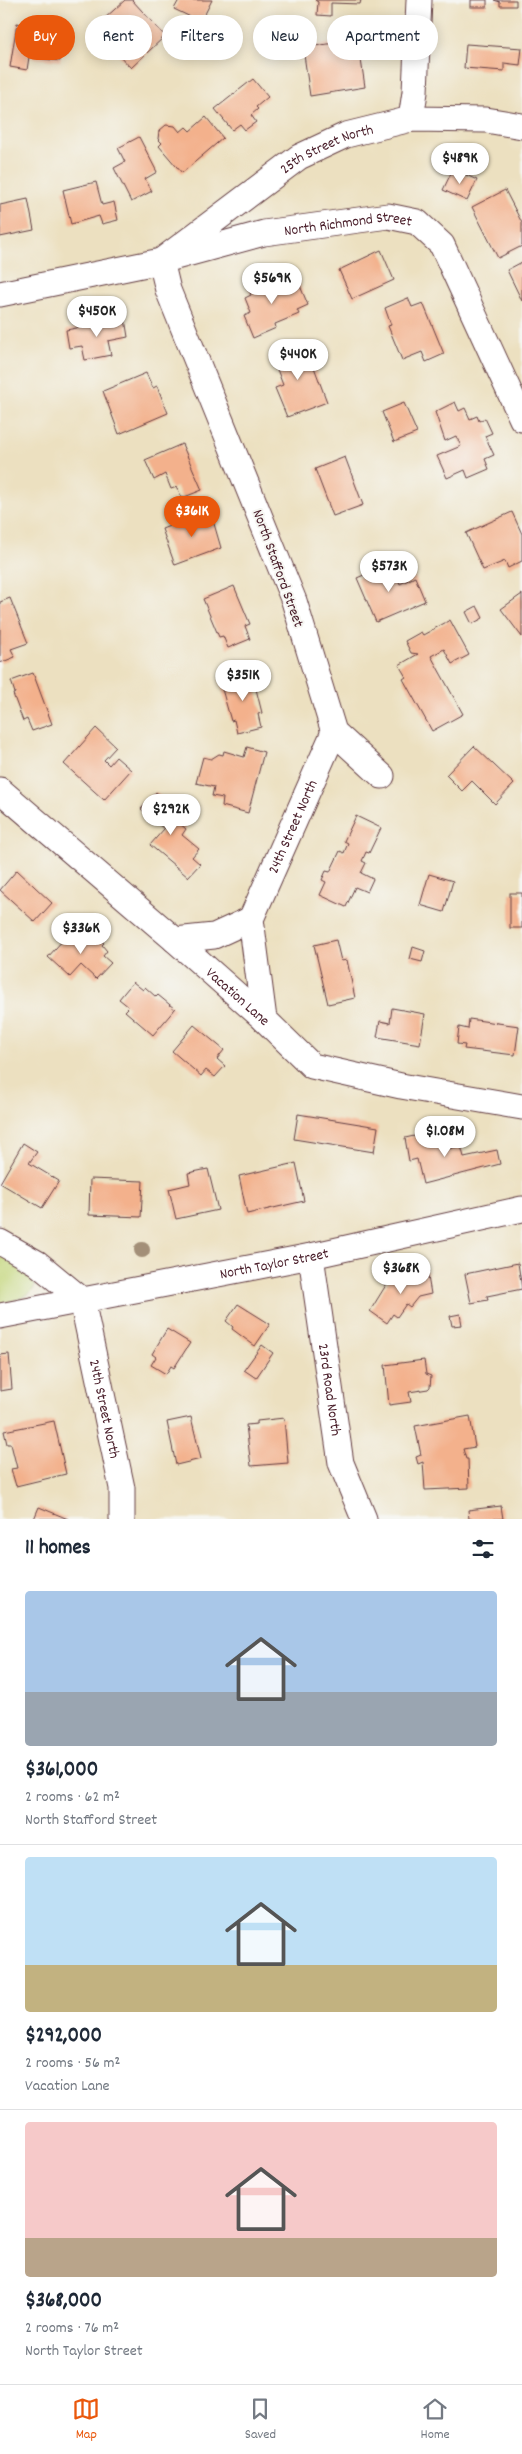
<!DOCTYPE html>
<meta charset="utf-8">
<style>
:root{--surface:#fff;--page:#f6f6f7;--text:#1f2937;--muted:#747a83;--line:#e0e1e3;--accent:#ea580c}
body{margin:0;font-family:Dekko,sans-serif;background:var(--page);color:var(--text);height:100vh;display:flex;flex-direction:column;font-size:19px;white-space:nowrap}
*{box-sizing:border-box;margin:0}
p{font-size:16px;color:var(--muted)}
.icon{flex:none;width:28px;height:28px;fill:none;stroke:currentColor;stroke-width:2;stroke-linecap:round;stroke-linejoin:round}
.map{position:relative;height:1519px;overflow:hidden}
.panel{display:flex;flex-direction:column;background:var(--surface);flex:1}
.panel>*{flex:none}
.guide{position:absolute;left:15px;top:15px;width:492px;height:45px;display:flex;gap:10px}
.price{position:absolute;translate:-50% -42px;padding:0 11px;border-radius:18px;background:#fff;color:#222;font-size:16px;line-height:32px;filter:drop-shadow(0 1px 2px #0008)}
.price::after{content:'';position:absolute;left:50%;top:30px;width:15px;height:11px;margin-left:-8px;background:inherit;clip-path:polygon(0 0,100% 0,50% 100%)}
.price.active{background:var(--accent);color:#fff}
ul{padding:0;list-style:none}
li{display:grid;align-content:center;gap:10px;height:265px;padding:0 25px}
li+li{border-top:1px solid var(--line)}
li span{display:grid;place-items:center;height:155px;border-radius:5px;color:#555}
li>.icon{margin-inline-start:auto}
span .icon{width:90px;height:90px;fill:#fffc;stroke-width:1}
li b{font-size:21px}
h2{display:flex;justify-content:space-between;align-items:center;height:60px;padding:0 25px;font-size:21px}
.tag{padding:0 18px;border-radius:22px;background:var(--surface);box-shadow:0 2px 12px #0003;font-size:18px;line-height:45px}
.tag.active{background:var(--accent);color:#fff}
.tab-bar{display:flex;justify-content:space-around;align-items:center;height:70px;border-top:1px solid var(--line);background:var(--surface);font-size:14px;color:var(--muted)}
.tab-bar a{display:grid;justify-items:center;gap:2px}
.tab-bar .active{color:var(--accent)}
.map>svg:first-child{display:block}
</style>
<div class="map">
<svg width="522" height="1519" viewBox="0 0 522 1519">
<rect width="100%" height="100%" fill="#f6f6f2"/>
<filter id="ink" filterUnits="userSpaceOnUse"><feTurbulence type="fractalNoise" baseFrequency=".02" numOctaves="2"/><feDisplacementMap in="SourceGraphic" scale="10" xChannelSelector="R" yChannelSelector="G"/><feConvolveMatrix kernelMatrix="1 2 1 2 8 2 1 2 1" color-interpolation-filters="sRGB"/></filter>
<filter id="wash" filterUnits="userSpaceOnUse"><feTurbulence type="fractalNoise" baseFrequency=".0096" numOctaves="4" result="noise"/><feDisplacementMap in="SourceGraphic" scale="20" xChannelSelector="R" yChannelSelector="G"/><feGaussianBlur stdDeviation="1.12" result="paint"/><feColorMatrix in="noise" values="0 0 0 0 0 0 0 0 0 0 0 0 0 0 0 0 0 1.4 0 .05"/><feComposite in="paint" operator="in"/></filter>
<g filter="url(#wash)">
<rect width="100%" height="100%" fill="#ece0c0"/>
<path fill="#c2d578" stroke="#867a52" d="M0,1255L32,1273C45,1294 16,1301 0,1303Z"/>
<g id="blocks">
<g fill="#f3b18c">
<path d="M125,0H132L165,36L131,68L94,28Z"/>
<path d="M179,0H212L201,22L174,9Z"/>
<path d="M315,0H361L360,4L331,3V16L317,15L318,2Z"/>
<rect x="471" y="0" width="16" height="7"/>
<path d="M494,0H516V6H500V2Z"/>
<path d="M17,23L65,32L60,61L29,57L27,70L10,67Z"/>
<path d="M358,39L365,87L310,96L303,48Z"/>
<path d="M466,44L522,48L520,65L504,63V71L464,68Z"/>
<path d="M253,79L268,97L256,107L258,109L251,115L256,122L245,130L240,124L232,130L215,109Z"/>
<path d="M206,117L223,138L182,173L159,146L162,143L158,139L159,131L166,125L175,126L180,132L186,127L190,131Z"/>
<path d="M139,137L157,172L145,179L152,191L131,202L114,168L125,162L118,148Z"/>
<path d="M453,169L477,180L467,201L443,190Z"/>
<path d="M96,182L102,205L114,202L118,220L102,224L99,216L71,224L63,190Z"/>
<path d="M505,190L522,223V246L498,258L472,207Z"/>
<path d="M28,199L34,230L0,237V205Z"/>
<path d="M381,250L394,280L352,299L339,270Z"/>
<path d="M522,262V301L507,270Z"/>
<path d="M265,276L269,287L285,281L287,285L298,281L308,305L297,310L299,314L275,324L276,328L253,338L244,316L251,313L245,298L251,295L247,284Z"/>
<path d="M408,298L412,307L423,303L444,354L426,362L422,352L402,360L388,326L391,325L385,308Z"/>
<path d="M125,319L128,337L108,341L111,355L85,360L82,346L69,348L66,330Z"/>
<path d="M305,343L327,402L287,417L275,388L283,385L272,356Z"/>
<path d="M146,373L153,388L157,386L168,413L119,434L103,391Z"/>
<path d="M455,402L459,411L465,408L470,419L477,416L479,421L485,418L492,433L485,436L494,455L485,459L489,469L468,478L465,470L447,478L437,456L461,446L456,436L445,441L435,412Z"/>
<path d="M404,403L417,433L394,442L382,412Z"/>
<path d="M182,444L202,490L182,498L177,487L171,489L165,474L154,480L145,460Z"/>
<path d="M345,457L363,505L333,516L315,469Z"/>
<path d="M210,510L221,548L175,565L162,529Z"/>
<path d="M512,512L522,534V561L508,568L505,561L483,570L466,533Z"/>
<path d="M391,563L400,584L415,577L425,601L376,622L357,578Z"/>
<path d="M234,586L250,624L245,626L250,639L228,648L223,636L219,637L203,599Z"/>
<path d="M522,594V637L501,609Z"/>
<path d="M10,598L28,643L11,649L15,657L0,663V602Z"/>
<path d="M477,606L483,618L472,624L466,612Z"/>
<path d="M450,620L469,655L452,664L444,649L431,656L463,714L432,731L403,679L406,677L399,665L418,654L411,653L405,641L421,632L423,635Z"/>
<path d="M33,673L52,724L32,731L27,719L23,721L13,694L15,693L11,681Z"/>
<path d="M252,673L262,713L258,714L261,727L237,733L234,720L231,721L220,682Z"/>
<path d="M96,728L116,747L104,760L109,765L116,757L131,770L104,800L64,764Z"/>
<path d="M474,746L514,784L495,804L472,781L462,791L446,775Z"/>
<path d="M247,747L264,752L248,813L222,806L223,798L212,796L214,787L196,783L203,757L211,759L219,754L223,755L224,751L244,757Z"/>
<path d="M156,792L174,808L169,814L186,829L182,835L199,849L192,857L200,864L188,877L150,845L164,829L141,809Z"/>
<path d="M356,816L381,828L369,853L366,852L362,861L366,863L361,873L373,879L367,892L355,887L346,907L320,895L326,882L322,880L326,871L330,872L340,851L344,853L348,843L344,841Z"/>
<path d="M17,870L52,903L35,922L0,890Z"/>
<path d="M429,874L453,881L444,912L420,905Z"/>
<rect x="510" y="893" width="12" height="35"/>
<path d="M71,931L80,939L85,932L92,938L95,935L104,943L102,945L107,951L103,956L111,963L96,979L81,965L70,977L48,957Z"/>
<path d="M336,940L341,961L347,960L355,998L328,1004L314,945Z"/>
<path d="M413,947L425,951L422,962L410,959Z"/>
<path d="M133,982L143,990L145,987L156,997L158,995L175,1009L153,1035L125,1011L129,1007L119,999Z"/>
<path d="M392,1008L425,1014L420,1044L377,1037L380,1021L390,1023Z"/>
<path d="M469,1019L519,1026L515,1055L464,1049L465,1045L457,1044L459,1027L468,1029Z"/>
<path d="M194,1025L224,1050L217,1059L225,1066L215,1077L206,1070L201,1076L172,1051Z"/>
<path d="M298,1114L378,1127L374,1152L294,1139Z"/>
<path d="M437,1131L441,1150L461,1146L464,1157L497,1150L500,1164L423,1184L417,1159L409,1161L405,1138Z"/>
<path d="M23,1143L37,1152L29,1163L59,1181L42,1208L0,1183Z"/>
<path d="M296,1163L304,1201L247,1214L239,1176Z"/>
<path d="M208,1169L218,1210L176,1219L169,1189L190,1184L188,1173Z"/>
<path d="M90,1179L143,1181L141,1217L89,1215Z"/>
<path d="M518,1263L522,1289L487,1296L488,1300L471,1303L465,1274Z"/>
<path d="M427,1271L431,1294L418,1297L410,1307L406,1304L397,1317L393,1314L387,1323L370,1311L391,1277L411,1276L410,1274Z"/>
<path d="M238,1304L270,1324L255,1346L232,1329L233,1327L226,1321Z"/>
<path d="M460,1314L462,1325L452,1326L450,1316Z"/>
<path d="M167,1329L190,1343L174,1368L171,1366L166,1374L151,1365L156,1357L152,1354Z"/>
<path d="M262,1345L273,1353L256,1378L244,1370Z"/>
<path d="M9,1354L12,1389L0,1391V1355Z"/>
<path d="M424,1360L426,1374L431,1376L430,1387L428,1389L409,1392L411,1402L389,1405L385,1365Z"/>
<path d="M470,1416L475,1447L463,1449L466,1459H468L469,1488L425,1490L423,1462L418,1464L416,1457L421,1455L415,1426Z"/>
<path d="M191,1417L201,1459L176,1465L167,1422Z"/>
<path d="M284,1418L288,1463L251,1466L246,1425L257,1424V1421Z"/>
<path d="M54,1421L66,1474L16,1486L11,1469L17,1468L11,1444H7L4,1431Z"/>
<path d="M501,1506L503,1519H469L468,1510Z"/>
<path d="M39,1507L68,1519H34Z"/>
</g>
</g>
</g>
<g filter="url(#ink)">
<use href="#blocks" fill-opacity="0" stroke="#623c41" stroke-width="1"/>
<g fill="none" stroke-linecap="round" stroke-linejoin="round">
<g stroke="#623c41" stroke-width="27">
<g id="minor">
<path d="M411,119L415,92L419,0"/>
<path id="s1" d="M0,294L161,261L264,233L388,216L417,222L442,245L522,419"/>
<path id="s2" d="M382,776L334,732L294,601L168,290L161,261L299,157L346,135L411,119L486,120L522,126"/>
<path id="s3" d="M0,790L175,940L264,1019L312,1066L401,1086L522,1107"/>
<path d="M175,940L214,936L251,919"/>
<path id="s4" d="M264,1019L251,919L334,732"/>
<path id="s5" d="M0,1242L37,1263L82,1300L122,1488V1519"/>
<path id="s6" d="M311,1256L341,1463L364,1519"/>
<path id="s7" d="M0,1316L311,1256L522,1209"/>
</g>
</g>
<use href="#minor" stroke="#fff" stroke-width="25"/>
</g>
<circle fill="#a38f78" cx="142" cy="1250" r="8"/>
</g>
<g text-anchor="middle" stroke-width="4" stroke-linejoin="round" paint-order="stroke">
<g font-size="15" fill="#4a1f2b" stroke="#f6f6f2">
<text dy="5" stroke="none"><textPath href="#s2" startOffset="769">25th Street North</textPath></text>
<text dy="5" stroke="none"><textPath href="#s1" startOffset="356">North Richmond Street</textPath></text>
<text transform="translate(279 568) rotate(70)" y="5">North Stafford Street</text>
<text dy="5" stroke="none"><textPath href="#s4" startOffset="202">24th Street North</textPath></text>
<text dy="5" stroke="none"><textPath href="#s3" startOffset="315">Vacation Lane</textPath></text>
<text dy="5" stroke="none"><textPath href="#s7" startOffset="279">North Taylor Street</textPath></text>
<text dy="5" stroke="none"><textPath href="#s6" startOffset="135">23rd Road North</textPath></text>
<text dy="5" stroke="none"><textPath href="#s5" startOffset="212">24th Street North</textPath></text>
</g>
</g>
</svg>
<b class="price" style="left:460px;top:185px">$489K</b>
<b class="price" style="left:272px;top:305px">$569K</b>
<b class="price" style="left:97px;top:338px">$450K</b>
<b class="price" style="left:298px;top:381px">$440K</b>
<b class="price active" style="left:192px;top:538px">$361K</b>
<b class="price" style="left:389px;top:593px">$573K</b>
<b class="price" style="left:243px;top:702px">$351K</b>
<b class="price" style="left:171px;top:836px">$292K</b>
<b class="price" style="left:81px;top:955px">$336K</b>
<b class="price" style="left:445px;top:1158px">$1.08M</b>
<b class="price" style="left:401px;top:1295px">$368K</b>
<div class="guide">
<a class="tag active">Buy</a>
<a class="tag">Rent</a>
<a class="tag">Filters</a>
<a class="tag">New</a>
<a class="tag">Apartment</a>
</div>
</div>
<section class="panel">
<h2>11 homes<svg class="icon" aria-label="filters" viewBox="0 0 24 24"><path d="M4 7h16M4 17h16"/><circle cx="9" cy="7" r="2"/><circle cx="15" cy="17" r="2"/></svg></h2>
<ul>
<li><span style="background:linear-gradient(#a9c7e8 65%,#9aa5b1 0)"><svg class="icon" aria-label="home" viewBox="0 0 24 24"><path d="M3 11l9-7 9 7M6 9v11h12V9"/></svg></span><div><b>$361,000</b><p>2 rooms · 62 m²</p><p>North Stafford Street</p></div></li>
<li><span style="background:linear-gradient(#bfe0f5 70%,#c2b280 0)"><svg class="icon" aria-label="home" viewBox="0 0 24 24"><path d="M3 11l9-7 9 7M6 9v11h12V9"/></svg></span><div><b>$292,000</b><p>2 rooms · 56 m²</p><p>Vacation Lane</p></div></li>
<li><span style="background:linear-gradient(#f6c9c9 75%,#b9a48a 0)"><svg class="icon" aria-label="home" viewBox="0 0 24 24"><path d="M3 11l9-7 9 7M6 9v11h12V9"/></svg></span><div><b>$368,000</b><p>2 rooms · 76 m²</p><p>North Taylor Street</p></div></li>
</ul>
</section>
<nav class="tab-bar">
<a class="active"><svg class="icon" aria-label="map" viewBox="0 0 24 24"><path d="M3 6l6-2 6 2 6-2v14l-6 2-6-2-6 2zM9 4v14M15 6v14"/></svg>Map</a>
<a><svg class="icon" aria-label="saved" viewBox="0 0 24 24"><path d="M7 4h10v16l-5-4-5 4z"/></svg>Saved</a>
<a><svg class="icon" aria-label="home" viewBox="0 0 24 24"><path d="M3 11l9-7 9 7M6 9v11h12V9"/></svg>Home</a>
</nav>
